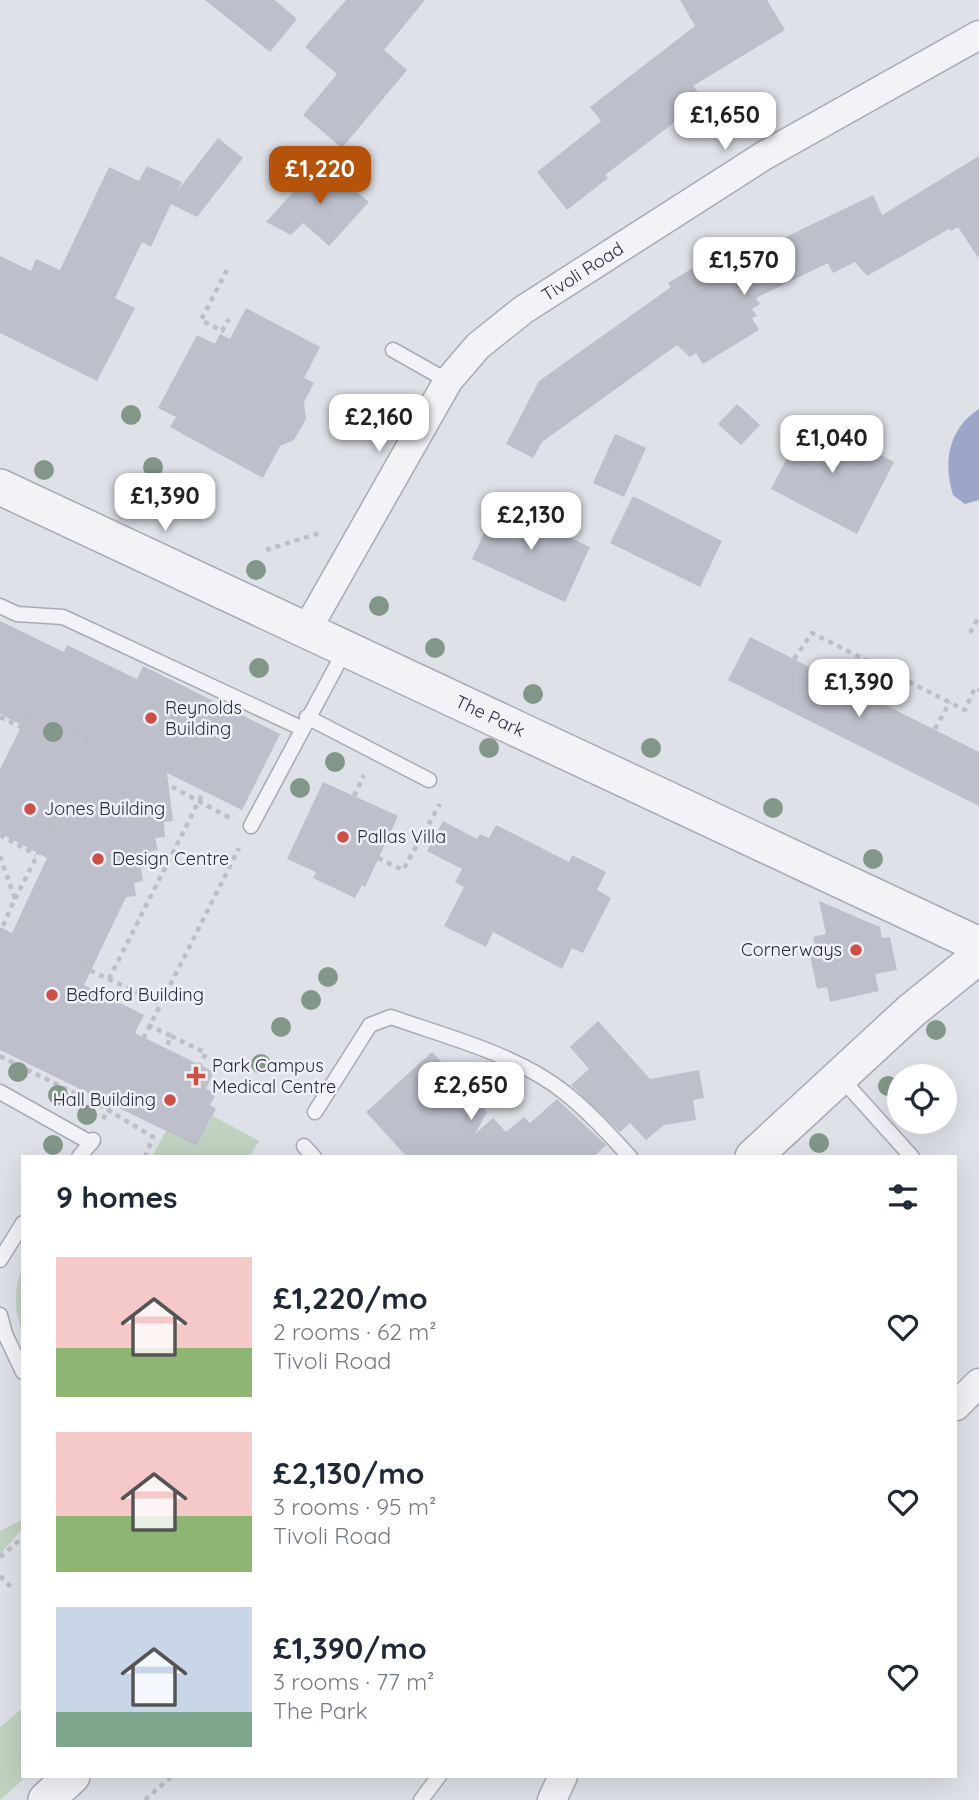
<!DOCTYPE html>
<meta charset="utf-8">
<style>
:root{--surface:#fff;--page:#f2f2f3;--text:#1f2937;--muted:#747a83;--accent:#b45309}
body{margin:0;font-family:Quicksand,sans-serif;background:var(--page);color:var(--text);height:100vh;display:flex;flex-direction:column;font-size:26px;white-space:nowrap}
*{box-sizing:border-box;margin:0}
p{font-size:23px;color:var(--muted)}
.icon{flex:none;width:38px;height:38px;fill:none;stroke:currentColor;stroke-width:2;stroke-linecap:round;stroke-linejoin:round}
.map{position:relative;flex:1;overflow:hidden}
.drawer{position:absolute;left:21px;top:1155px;width:936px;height:623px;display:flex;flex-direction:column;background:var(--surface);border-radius:0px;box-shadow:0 7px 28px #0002}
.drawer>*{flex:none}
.fabs{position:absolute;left:887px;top:1064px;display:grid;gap:14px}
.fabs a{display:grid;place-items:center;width:70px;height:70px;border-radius:50%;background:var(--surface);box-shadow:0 7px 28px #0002;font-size:35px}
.price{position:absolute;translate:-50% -60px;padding:0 16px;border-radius:14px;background:#fff;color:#222;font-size:23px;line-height:46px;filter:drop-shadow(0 2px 4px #0008)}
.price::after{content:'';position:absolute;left:50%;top:42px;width:21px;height:16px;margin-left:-10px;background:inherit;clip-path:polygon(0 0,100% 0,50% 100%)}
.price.active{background:var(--accent);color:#fff}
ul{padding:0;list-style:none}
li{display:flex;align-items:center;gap:21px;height:175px;padding:0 35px}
li span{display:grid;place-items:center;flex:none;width:196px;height:140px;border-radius:0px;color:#555}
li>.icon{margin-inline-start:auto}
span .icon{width:84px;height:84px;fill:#fffc;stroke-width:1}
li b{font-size:30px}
h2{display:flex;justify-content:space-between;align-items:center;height:84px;padding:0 35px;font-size:30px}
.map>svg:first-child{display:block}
</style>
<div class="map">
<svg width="979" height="1800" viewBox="0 0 979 1800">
<rect width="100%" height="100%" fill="#dfe1e8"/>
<g fill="#c1d2c0">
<path d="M213,1116L259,1141L249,1157H152L166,1131L197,1146Z"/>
<path d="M23,1265V1335C14,1312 13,1288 23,1265Z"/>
<path d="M23,1519V1528L0,1554V1531Z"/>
<path d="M23,1708V1776H27L0,1800V1727Z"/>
</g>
<path fill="#9ba6c8" d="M979,409V500L965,504L953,495C943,462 948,429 979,409Z"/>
<g fill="#bdbfcb">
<path d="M205,0H275L297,19L270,52Z"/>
<path d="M346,0H425L384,50L407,70L342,148L303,115L337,74L305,47Z"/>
<path d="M680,0H767L785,30L693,86L704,100L605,175L608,178L567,210L537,172L601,121L590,107L695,26Z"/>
<path d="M218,138L243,158L197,217L171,204L151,247L142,242L115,298L135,308L97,381L0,333V256L31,271L36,259L60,270L109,167L139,181L147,166L182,182L178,190Z"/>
<path d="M979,156V259L958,227L951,231L949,229L867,276L855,262L833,273L828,263L756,298L760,304L752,309L757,316L752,318L759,330L703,364L696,353L690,357L677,345L542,442L533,458L506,444L539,381L671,287L668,283L686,272L703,262L706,266L729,253L734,262L873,195L882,215Z"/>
<path d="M321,162L369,202L329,246L303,223L291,235L266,222Z"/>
<path d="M246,308L320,347L304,378L314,383L304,402L306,419L294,440L280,446L263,478L170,427L176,417L158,408L197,335L215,344L220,334L230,339Z"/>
<path d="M737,404L760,425L741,445L718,424Z"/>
<path d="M808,417L894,462L857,534L771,489Z"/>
<path d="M615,434L646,448L624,497L593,483Z"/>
<path d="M633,496L722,541L700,587L610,543Z"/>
<path d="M507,499L537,514L534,521L590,547L565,602L472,559L492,516L497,519Z"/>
<path d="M0,621L64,652L67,645L137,679L143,666L280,734L242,810L167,773L173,821L164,822L165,837L155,838L158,850L148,852L151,866L141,868L143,881L134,883L136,896L126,897L84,985L144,1015L135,1033L214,1072L206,1089L216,1094L210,1105L216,1109L197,1146L0,1050V927L12,933L47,858L0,833V769L22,725L0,714Z"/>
<path d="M750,637L979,752V806L728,680Z"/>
<path d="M323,782L398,816L365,887L362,885L355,898L313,878L316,872L287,859Z"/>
<path d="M443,821L477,839L480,834L489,838L496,825L569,862L572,855L606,872L597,890L611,898L583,953L572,948L562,969L493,932L486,947L444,926L464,887L455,882L462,869L427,851Z"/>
<path d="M819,901L880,927L882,938L890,937L897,970L875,974L879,991L830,1002L827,987L817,989L810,955L817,953L813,937L826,934Z"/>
<path d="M598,1021L650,1079L699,1070L704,1098L693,1100L696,1120L664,1125L646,1140L630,1123L620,1132L571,1085L589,1069L570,1047Z"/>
<path d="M432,1052L487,1112L475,1134L493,1118L506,1132L524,1117L530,1123L557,1099L606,1145L593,1157H407L366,1112Z"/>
</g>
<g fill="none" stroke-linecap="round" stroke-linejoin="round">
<g stroke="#a8aab5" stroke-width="17">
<g id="service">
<path d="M393,350L448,381"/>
<path d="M0,606L17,614L63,617L301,728"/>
<path d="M307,717L429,780"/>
<path d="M251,826L345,650"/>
<path d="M840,1077L912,1157"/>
<path d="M0,1092L91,1143"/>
<path d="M315,1112L370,1025L391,1017C447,1037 516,1054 564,1092C588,1111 609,1134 630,1157"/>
<path d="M304,1146L314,1157"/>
<path d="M79,1157L93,1140"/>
<path d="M0,1260L23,1223"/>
<path d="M0,1315L5,1334L23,1372"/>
<path d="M421,1800L439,1776"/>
</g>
</g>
<g stroke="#a8aab5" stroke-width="31">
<g id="minor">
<path id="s1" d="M306,631L448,381L478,346L523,310L765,155L979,35"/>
<path d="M956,1406L979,1383"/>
<path d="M552,1800L563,1776"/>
</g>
</g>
<g stroke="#a8aab5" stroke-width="38">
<g id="tertiary">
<path id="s2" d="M0,487L979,945"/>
<path d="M753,1157L911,1011L979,956"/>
<path d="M46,1800L72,1776"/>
</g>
</g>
<g stroke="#bdbec7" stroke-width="4.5" stroke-dasharray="5 5" stroke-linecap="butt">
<path d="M227,270L201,320L222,331L229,319"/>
<path d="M266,550L323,532"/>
<path d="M970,633L979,616"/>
<path d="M794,659L812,633L965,710L975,688L979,690"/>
<path d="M0,717L23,728L43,683"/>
<path d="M935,729L950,702"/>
<path d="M163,782L230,818"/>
<path d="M354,796L364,775"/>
<path d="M44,821L51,824"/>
<path d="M0,835L36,855"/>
<path d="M0,856L15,899L2,928"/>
<path d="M378,858L403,870L440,804"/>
<path d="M15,899L94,744L31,711"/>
<path d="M72,962L160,1003"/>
<path d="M109,979L204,791"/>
<path d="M148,1025L171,1036L166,1049"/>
<path d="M171,1036L206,1053L200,1065"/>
<path d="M0,1056L108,1110L153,1137L145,1157"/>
<path d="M103,1119L239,848"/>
<path d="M0,1557L23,1537"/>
<path d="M0,1576L11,1587"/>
<path d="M145,1800L172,1776"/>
</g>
<use href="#service" stroke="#f2f2f7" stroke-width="14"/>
<use href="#minor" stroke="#f2f2f7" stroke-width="28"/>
<use href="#tertiary" stroke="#f2f2f7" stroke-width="35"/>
</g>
<g fill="#829787">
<circle cx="131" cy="415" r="10"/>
<circle cx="153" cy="467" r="10"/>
<circle cx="44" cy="470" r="10"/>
<circle cx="132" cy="508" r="10"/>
<circle cx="256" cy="570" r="10"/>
<circle cx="379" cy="606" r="10"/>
<circle cx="435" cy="648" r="10"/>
<circle cx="259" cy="668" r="10"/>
<circle cx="533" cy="694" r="10"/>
<circle cx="53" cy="732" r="10"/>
<circle cx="489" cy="748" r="10"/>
<circle cx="651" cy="748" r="10"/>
<circle cx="335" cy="762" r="10"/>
<circle cx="300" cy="788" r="10"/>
<circle cx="773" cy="808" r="10"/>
<circle cx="873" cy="859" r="10"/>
<circle cx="328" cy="977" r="10"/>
<circle cx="311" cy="1000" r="10"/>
<circle cx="281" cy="1027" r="10"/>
<circle cx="936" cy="1030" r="10"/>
<circle cx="261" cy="1064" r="10"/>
<circle cx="18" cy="1072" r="10"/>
<circle cx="888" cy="1086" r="10"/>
<circle cx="58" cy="1095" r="10"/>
<circle cx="87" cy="1115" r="10"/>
<circle cx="819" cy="1143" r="10"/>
<circle cx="53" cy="1145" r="10"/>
</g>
<g fill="#cc5045" stroke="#eff0f6" stroke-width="2.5">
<circle cx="151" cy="718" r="7"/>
<circle cx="30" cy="809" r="7"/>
<circle cx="343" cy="837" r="7"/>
<circle cx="98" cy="859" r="7"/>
<circle cx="856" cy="950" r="7"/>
<circle cx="52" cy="995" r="7"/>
<path d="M192.5 1065.5h7v7h7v7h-7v7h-7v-7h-7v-7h7z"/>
<circle cx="170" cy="1100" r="7"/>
</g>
<g text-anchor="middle" stroke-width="5" stroke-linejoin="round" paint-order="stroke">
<g font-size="18" fill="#282b3f" stroke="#eff0f6">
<text dy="6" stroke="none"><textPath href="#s1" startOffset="462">Tivoli Road</textPath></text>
<text dy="6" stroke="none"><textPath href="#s2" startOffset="541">The Park</textPath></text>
</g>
<g font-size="18" fill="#282b3f" stroke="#eff0f6" text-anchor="start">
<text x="165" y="714">Reynolds<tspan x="165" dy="21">Building</tspan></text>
<text x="44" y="815">Jones Building</text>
<text x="357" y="843">Pallas Villa</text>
<text x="112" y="865">Design Centre</text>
<text x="842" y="956" text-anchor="end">Cornerways</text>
<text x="66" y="1001">Bedford Building</text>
<text x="212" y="1072">Park Campus<tspan x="212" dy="21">Medical Centre</tspan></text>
<text x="156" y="1106" text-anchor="end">Hall Building</text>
</g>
</g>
</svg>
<div class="fabs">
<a><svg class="icon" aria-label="locate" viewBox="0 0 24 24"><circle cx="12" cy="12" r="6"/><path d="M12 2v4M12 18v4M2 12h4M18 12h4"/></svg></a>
</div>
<b class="price" style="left:725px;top:152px">£1,650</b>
<b class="price active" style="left:320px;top:206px">£1,220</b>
<b class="price" style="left:744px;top:297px">£1,570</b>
<b class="price" style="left:379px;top:454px">£2,160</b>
<b class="price" style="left:832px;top:475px">£1,040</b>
<b class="price" style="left:165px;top:533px">£1,390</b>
<b class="price" style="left:531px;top:552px">£2,130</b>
<b class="price" style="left:859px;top:719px">£1,390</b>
<b class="price" style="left:471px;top:1122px">£2,650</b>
<section class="drawer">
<h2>9 homes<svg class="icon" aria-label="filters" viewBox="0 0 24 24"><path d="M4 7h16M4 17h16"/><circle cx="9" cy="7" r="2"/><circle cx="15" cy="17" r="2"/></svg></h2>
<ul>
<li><span style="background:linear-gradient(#f6c9c9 65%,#8fb573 0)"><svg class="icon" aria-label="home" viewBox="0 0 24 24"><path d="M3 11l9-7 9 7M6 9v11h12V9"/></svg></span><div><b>£1,220/mo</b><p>2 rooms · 62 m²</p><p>Tivoli Road</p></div><svg class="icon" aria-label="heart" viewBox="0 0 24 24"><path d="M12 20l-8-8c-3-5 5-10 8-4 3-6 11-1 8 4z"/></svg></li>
<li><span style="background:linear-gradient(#f6c9c9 60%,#8fb573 0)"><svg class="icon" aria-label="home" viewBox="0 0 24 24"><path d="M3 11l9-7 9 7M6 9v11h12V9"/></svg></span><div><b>£2,130/mo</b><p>3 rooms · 95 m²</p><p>Tivoli Road</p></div><svg class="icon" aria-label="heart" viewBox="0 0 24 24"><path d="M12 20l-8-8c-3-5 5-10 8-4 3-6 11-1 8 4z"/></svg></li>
<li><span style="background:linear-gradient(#c9d6e8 75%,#7fa58c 0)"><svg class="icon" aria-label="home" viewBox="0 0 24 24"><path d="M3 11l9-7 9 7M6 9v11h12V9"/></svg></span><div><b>£1,390/mo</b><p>3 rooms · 77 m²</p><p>The Park</p></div><svg class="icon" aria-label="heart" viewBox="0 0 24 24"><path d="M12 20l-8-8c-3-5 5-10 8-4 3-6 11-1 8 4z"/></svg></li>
</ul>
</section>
</div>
